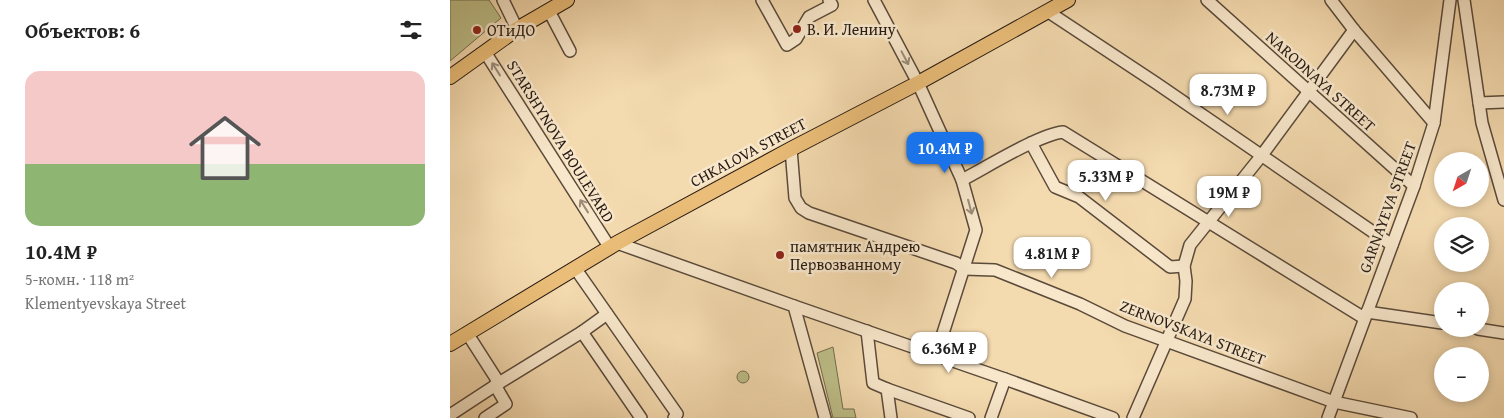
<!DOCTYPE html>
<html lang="ru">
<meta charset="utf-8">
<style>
:root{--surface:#fff;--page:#f2f2f2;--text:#222;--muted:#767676;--line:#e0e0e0;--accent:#1a73e8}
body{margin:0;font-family:"Gentium Book Plus",serif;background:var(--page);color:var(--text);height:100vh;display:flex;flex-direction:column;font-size:19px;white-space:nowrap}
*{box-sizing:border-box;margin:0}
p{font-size:16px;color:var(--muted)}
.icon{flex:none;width:28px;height:28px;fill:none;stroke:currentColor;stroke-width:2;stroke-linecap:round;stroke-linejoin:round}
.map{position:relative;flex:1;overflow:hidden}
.side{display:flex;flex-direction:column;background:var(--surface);width:450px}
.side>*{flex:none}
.needle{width:32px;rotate:219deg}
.controls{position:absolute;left:984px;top:152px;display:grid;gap:10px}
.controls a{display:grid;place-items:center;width:55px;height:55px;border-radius:50%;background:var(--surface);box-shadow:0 2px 8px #0003;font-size:25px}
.price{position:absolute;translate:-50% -42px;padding:0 11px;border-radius:10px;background:#fff;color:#222;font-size:16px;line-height:32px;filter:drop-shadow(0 1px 2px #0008)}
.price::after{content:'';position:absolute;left:50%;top:30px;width:15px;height:11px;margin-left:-8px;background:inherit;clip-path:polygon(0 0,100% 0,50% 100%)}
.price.active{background:var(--accent);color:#fff}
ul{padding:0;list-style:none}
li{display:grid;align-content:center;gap:10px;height:265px;padding:0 25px}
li+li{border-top:1px solid var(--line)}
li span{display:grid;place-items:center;height:155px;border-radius:15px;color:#555}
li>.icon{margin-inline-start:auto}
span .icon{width:90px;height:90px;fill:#fffc;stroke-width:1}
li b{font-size:21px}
h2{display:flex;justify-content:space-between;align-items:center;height:60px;padding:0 25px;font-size:21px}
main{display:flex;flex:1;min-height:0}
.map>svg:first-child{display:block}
</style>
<main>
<section class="side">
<h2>Объектов: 6<svg class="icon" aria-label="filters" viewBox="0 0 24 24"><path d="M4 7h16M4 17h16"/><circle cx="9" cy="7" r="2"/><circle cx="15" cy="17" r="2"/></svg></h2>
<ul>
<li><span style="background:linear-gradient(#f6c9c9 60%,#8fb573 0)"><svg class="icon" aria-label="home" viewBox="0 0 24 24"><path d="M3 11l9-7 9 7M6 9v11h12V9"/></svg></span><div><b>10.4M ₽</b><p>5-комн. · 118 m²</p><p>Klementyevskaya Street</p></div></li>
</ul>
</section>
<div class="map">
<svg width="1054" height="418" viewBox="0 0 1054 418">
<rect width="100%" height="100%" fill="#f4daaf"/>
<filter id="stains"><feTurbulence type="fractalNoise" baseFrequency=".004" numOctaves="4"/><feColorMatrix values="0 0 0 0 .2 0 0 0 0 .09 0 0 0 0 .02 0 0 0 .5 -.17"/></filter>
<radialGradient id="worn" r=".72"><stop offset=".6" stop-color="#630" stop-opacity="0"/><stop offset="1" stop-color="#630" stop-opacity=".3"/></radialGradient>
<g fill="#bebf89" stroke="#726c4e">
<path d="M0,0H39L51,18L0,61Z"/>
<path d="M383,347L393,409H404L406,418H383L367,353Z"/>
<circle cx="293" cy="377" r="6"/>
</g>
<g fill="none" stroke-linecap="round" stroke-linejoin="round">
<g stroke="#5a4a3a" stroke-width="14">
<g id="minor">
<path d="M53,0L67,29"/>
<path d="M312,0L337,45L346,39L359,17L382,5L379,0"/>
<path d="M424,0L468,83L512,180L526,230L486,355"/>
<path d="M757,0L964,186"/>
<path d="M881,0L904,30L984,123"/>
<path d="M1014,0L1032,123L1054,200"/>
<path d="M99,11L120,51"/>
<path d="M597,11L706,83L942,245"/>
<path d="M35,52L160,248"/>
<path d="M1029,103L1054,102"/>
<path d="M581,143L605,187L629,197L720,267L734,266"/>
<path d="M341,149L345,198L351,208L359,213L506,263L514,269L545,270L630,304L675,326L884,402L961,418"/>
<path d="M512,180C537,167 588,135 613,132L914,318"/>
<path d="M167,243L344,306L375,418"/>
<path d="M125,268L227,414L224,418"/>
<path d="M344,306L555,379L663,418"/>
<path d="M917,312L992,323"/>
<path d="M1028,329L1054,333"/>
<path d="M417,331L423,383L437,389L441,418"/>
<path d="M132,332L157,314"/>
<path d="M17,333L49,383L132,332L191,418"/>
<path d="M437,389L519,418"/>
<path d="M0,415L49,383"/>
<path d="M35,418L56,404L45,385"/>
<path d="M541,418L555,379"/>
<path d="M683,418L735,299L736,281L734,266L740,245L812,155L904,30"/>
<path d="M878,418L964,186L984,123L1000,0"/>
</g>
</g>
<g stroke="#261a13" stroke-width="16">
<g id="major">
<path d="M0,77L67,29L117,0"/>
<path d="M0,344L167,243L341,149L468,83L618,0"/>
</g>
</g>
<use href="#minor" stroke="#f8e7cb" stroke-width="11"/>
<use href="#major" stroke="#eabd78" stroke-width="14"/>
</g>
<defs><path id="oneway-shaft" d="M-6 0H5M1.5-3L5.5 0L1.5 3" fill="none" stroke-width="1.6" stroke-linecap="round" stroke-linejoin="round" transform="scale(1.25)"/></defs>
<g stroke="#9a8b78">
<use href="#oneway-shaft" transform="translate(455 58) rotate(62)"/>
<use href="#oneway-shaft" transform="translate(46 69) rotate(-122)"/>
<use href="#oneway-shaft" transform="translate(134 206) rotate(-122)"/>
<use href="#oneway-shaft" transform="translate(520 207) rotate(75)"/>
</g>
<g fill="#8f2418" stroke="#f8e7cb" stroke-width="2">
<circle cx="347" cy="29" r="5"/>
<circle cx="27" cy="30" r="5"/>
<circle cx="330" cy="255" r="5"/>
</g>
<g text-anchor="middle" stroke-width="5" stroke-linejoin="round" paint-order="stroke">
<g font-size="16" fill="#261a13" stroke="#f8e7cb" text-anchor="start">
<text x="357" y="35">В. И. Ленину</text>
<text x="37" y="36">ОТиДО</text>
<text x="340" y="252">памятник Андрею<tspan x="340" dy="18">Первозванному</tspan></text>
</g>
<g font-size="16" fill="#261a13" stroke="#f8e7cb">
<text transform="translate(871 81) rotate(42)" y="6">NARODNAYA STREET</text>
<text transform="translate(111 141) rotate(58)" y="6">STARSHYNOVA BOULEVARD</text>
<text transform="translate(298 152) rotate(-28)" y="6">CHKALOVA STREET</text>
<text transform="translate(937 207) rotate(-70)" y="6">GARNAYEVA STREET</text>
<text transform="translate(743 332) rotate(21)" y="6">ZERNOVSKAYA STREET</text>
</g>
</g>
<rect width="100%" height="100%" filter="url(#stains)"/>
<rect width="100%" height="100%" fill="url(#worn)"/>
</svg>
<div class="controls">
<a><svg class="needle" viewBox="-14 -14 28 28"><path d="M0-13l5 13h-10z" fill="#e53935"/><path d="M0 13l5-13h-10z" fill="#767676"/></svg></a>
<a><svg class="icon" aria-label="layers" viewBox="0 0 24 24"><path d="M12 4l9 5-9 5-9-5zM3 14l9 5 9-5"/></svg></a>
<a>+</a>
<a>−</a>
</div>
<b class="price" style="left:778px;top:116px">8.73M ₽</b>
<b class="price active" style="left:495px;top:174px">10.4M ₽</b>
<b class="price" style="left:656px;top:202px">5.33M ₽</b>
<b class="price" style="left:779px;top:218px">19M ₽</b>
<b class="price" style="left:602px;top:279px">4.81M ₽</b>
<b class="price" style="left:499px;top:374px">6.36M ₽</b>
</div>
</main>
